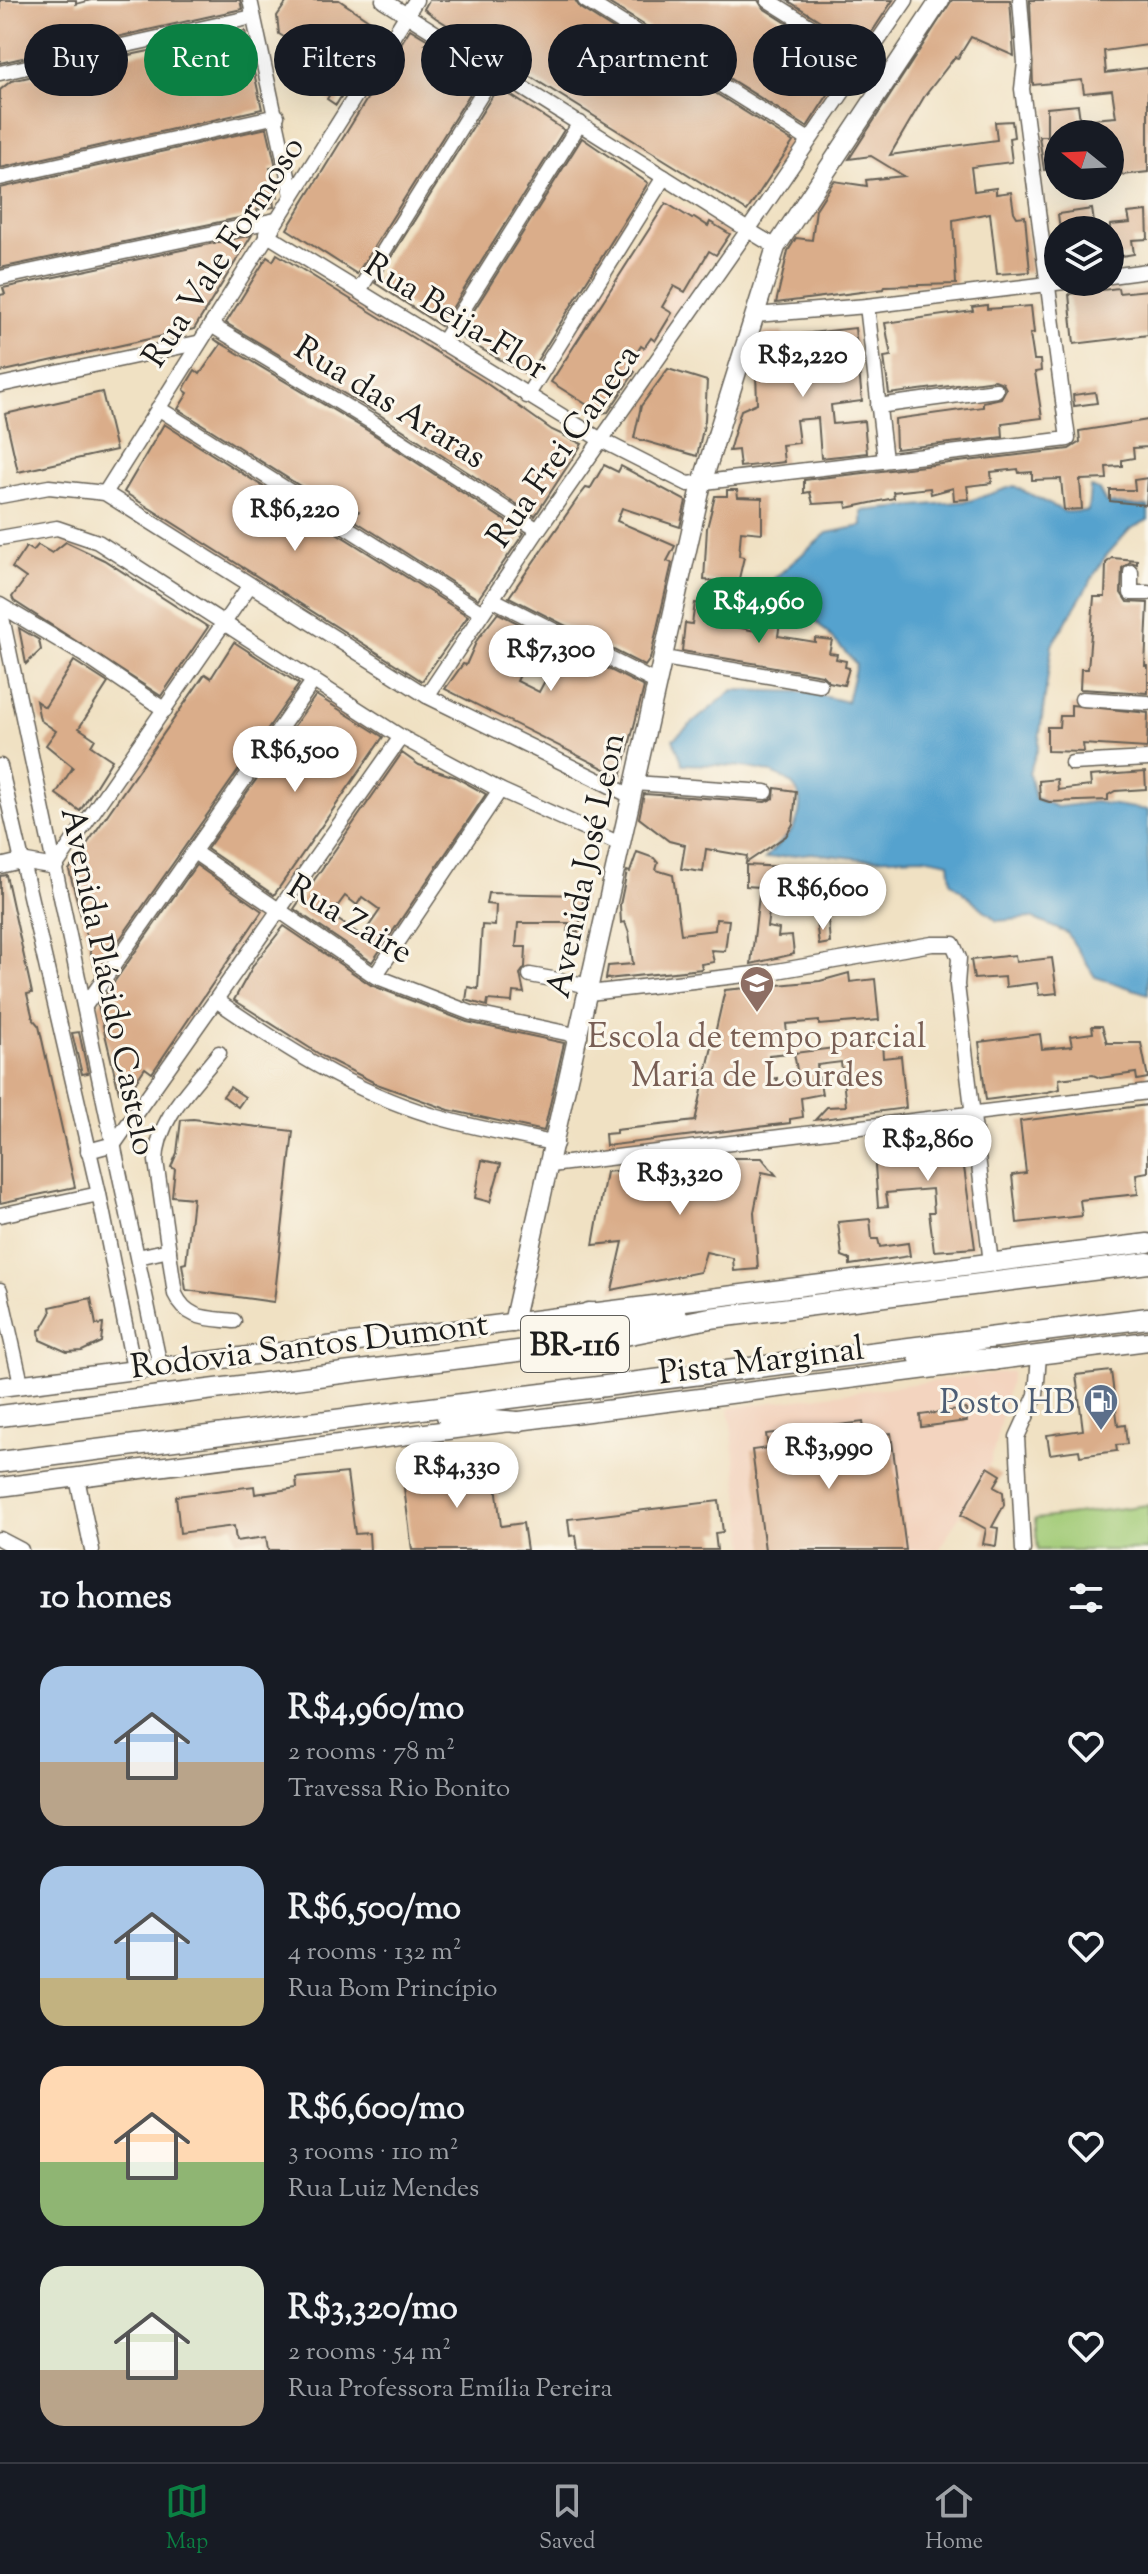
<!DOCTYPE html>
<meta charset="utf-8">
<style>
:root{--surface:#171b24;--page:#20242c;--text:#f1f3f6;--muted:#9ea1a6;--line:#363941;--accent:#0b8043}
body{margin:0;font-family:"Sorts Mill Goudy",serif;background:var(--page);color:var(--text);height:100vh;display:flex;flex-direction:column;font-size:30px;white-space:nowrap}
*{box-sizing:border-box;margin:0}
p{font-size:26px;color:var(--muted)}
.icon{flex:none;width:44px;height:44px;fill:none;stroke:currentColor;stroke-width:2;stroke-linecap:round;stroke-linejoin:round}
.map{position:relative;height:1550px;overflow:hidden}
.panel{display:flex;flex-direction:column;background:var(--surface);flex:1}
.panel>*{flex:none}
.hud{position:absolute;left:24px;top:24px;width:1100px;height:72px;display:flex;gap:16px}
.needle{width:52px;rotate:288deg}
.fabs{position:absolute;left:1044px;top:120px;display:grid;gap:16px}
.fabs a{display:grid;place-items:center;width:80px;height:80px;border-radius:50%;background:var(--surface);box-shadow:0 8px 32px #0002;font-size:40px}
.price{position:absolute;translate:-50% -68px;padding:0 18px;border-radius:28px;background:#fff;color:#222;font-size:26px;line-height:52px;filter:drop-shadow(0 2px 4px #0008)}
.price::after{content:'';position:absolute;left:50%;top:48px;width:24px;height:18px;margin-left:-12px;background:inherit;clip-path:polygon(0 0,100% 0,50% 100%)}
.price.selected{background:var(--accent);color:#fff}
ul{padding:0;list-style:none}
li{display:flex;align-items:center;gap:24px;height:200px;padding:0 40px}
li span{display:grid;place-items:center;flex:none;width:224px;height:160px;border-radius:24px;color:#555}
li>.icon{margin-inline-start:auto}
span .icon{width:96px;height:96px;fill:#fffc;stroke-width:1}
li b{font-size:34px}
h2{display:flex;justify-content:space-between;align-items:center;height:96px;padding:0 40px;font-size:34px}
.pill{padding:0 28px;border-radius:36px;background:var(--surface);box-shadow:0 8px 32px #0002;font-size:28px;line-height:72px}
.pill.selected{background:var(--accent);color:#fff}
.menu{display:flex;justify-content:space-around;align-items:center;height:112px;border-top:2px solid var(--line);background:var(--surface);font-size:22px;color:var(--muted)}
.menu a{display:grid;justify-items:center;gap:4px}
.menu .selected{color:var(--accent)}
.map>svg:first-child{display:block}
</style>
<div class="map">
<svg width="1148" height="1550" viewBox="0 0 1148 1550">
<rect width="100%" height="100%" fill="#fbf7ec"/>
<filter id="ink" filterUnits="userSpaceOnUse"><feTurbulence type="fractalNoise" baseFrequency=".0125" numOctaves="2"/><feDisplacementMap in="SourceGraphic" scale="16" xChannelSelector="R" yChannelSelector="G"/><feConvolveMatrix kernelMatrix="1 2 1 2 8 2 1 2 1" color-interpolation-filters="sRGB"/></filter>
<filter id="wash" filterUnits="userSpaceOnUse"><feTurbulence type="fractalNoise" baseFrequency=".006" numOctaves="4" result="noise"/><feDisplacementMap in="SourceGraphic" scale="32" xChannelSelector="R" yChannelSelector="G"/><feGaussianBlur stdDeviation="1.8" result="paint"/><feColorMatrix in="noise" values="0 0 0 0 0 0 0 0 0 0 0 0 0 0 0 0 0 1.4 0 .05"/><feComposite in="paint" operator="in"/></filter>
<g filter="url(#wash)">
<rect width="100%" height="100%" fill="#f0e1c3"/>
<g fill="#f3d4bf">
<path d="M663,195L731,234L611,411L600,412L551,382L569,353L565,350Z"/>
<path d="M1012,1371L991,1462L939,1550H746L729,1408Z"/>
</g>
<path fill="#a1ca76" stroke="#5e7349" stroke-width="2" d="M1148,1505V1550H1038L1035,1519Z"/>
<path fill="#55a2ce" stroke="#385f75" stroke-width="2" d="M1014,486L1065,512L1088,511L1090,487L1099,490L1106,503L1148,507V520L1130,529L1105,557L1052,645L1038,748L1029,773L1035,798L1057,807L1095,802L1148,810V994L1095,977L1067,933L1032,918L997,921L951,882L949,862L923,857L863,859L811,853L765,859C775,845 791,837 797,820C819,760 718,766 683,764L673,739L733,690L806,692L847,702L856,664C832,637 802,603 768,589L770,582L827,533L862,526V511L969,501Z"/>
<g id="blocks">
<g fill="#daad8a" fill-rule="evenodd">
<path d="M0,0H76V4L91,0H240L242,9L0,63Z"/>
<path d="M288,0H339L373,23L342,72L279,34L277,16Z"/>
<path d="M429,0H575L580,8L793,142L747,211L436,18L424,9Z"/>
<path d="M604,0H758L763,8L845,60L837,74L840,76L807,127Z"/>
<path d="M787,0H893L862,47Z"/>
<path d="M952,0H1010L1014,56L971,37L958,58L955,57L924,97L890,155L997,140L995,122L1012,121L1014,137L1009,138L1012,162L971,167L974,191L996,188V194L1011,192L1014,212L1017,217L1025,216L1030,272L997,274L990,213L953,220L956,284L885,286L884,289L776,303L788,251L796,238L812,240L816,209L834,181L867,186L866,180L904,176L871,156L849,159Z"/>
<path d="M1030,0H1148V45L1104,51L1106,73L1148,68V172L1122,175L1120,162L1110,163V134H1058V168L1044,170L1039,136H1047V108L1078,105L1080,120L1116,117L1112,90L1084,93L1082,80L1033,85Z"/>
<path d="M410,29L428,40L425,44L436,48L433,53L454,65L458,60L481,76L357,274L287,229Z"/>
<path d="M245,31L262,109L0,168V90L11,81L79,66L80,72L102,67L101,61Z"/>
<path d="M343,72L352,79L336,105L327,99Z"/>
<path d="M498,87L564,130L441,326L375,283Z"/>
<path d="M267,128L276,167L270,168L278,197L273,198L274,207L257,210L258,214L0,268V188Z"/>
<path d="M582,138L648,183L528,375L458,336Z"/>
<path d="M666,203L692,219L694,217L708,226L710,222L730,234L716,255L709,251L685,292L674,286L662,307L672,313L655,341L651,338L644,348L641,346L628,367L635,372L608,412L600,413L551,382Z"/>
<path d="M1092,209L1095,230H1060L1058,214Z"/>
<path d="M1147,211L1148,239L1132,240L1134,254L1110,258V225L1130,223L1128,213Z"/>
<path d="M252,235L194,329L0,372V295L5,294L3,288Z"/>
<path d="M277,254L483,381L552,430L582,444L535,516L380,415L226,323L267,257L273,261Z"/>
<path d="M1118,288L1119,293L1148,290V335L1074,344L1069,294Z"/>
<path d="M987,305V309L1031,306L1034,333L1030,334L1034,360H1040L1041,371L1035,372L1042,418L1002,423L1003,437L896,449L895,419L983,407V402L1001,398L1006,389L1003,383L995,380L889,394L884,357L891,356L885,323L973,311L972,307Z"/>
<path d="M855,328L862,401L831,405L833,424L864,421L867,453L821,458L818,418L796,420L799,443L782,445L784,462L740,467L738,450L729,451L741,410L757,403L756,371L818,364L817,354L757,352L763,333L782,332L783,336Z"/>
<path d="M214,339L370,432L524,533L478,599L354,520L359,511L340,500L335,508L178,409L188,393L184,390L186,385L195,370L200,374L221,344Z"/>
<path d="M668,369L707,381L705,420L697,456L634,438L641,406Z"/>
<path d="M102,392L116,450L18,472L5,414Z"/>
<path d="M1095,392L1097,403L1074,406L1073,395Z"/>
<path d="M1148,420V447L1133,448L1134,458L1122,460V466L1106,467L1107,479L1080,480L1082,509L1064,510L1061,479L1032,480V472L1019,473L1018,469L991,472L992,483L967,486L969,499L954,500L953,488L931,494L930,488L921,489L893,492L894,498L847,508L846,502L813,504L810,492L804,493V480L1069,449L1080,442L1079,431Z"/>
<path d="M164,424L468,616L422,681L124,492Z"/>
<path d="M604,465L618,472L621,466L686,501L680,527L622,508L617,521L675,546L667,561L672,563L650,659L645,666L509,597L578,498L586,488L590,489Z"/>
<path d="M1148,478L1146,505L1110,501V490H1135L1134,480Z"/>
<path d="M727,490H737L738,497L762,498V533L741,531L739,556L744,557L738,583L704,580L707,528L715,496H727Z"/>
<path d="M66,542L104,560L208,627L161,696L14,601L12,597L26,578L12,568L26,547L33,551L38,545L52,553Z"/>
<path d="M1112,558L1137,560V564L1130,562L1122,568L1121,593L1127,602L1148,603L1145,666H1148V693L1080,689L1081,669H1088L1094,597H1105L1106,563Z"/>
<path d="M695,603L727,606L726,612L731,613L730,626L761,632L762,621L780,623L778,636L815,642V638L832,640L829,653L837,654L836,659L846,661L845,667L849,668L844,685L829,682L822,675L682,651L685,623L692,624Z"/>
<path d="M498,613L644,687L621,777L445,689L463,664L466,665L477,640ZM526,662L549,673L539,692L517,681Z"/>
<path d="M19,628L39,640L41,650L26,664Z"/>
<path d="M234,642L299,684L96,973L69,870L205,674L211,678Z"/>
<path d="M74,661L108,683L79,728L95,739L91,746L112,760L80,811L56,794L73,767L46,745L56,731L40,720L36,701L45,707Z"/>
<path d="M316,695L383,737L274,895L207,849Z"/>
<path d="M1071,705L1148,713L1147,748L1083,744L1084,752L1047,751V727H1059L1060,716H1071Z"/>
<path d="M402,753L419,765L455,777L486,794L372,962L294,909ZM345,896L357,905L362,897L380,910L362,936L331,915Z"/>
<path d="M1145,772L1146,789L1115,791L1108,795V800L1049,802L1040,799L1039,781L1057,779L1058,790L1091,786L1090,776Z"/>
<path d="M775,788L796,791L793,824L786,836L746,863L747,856L706,849L703,872L681,869L685,845L669,841L639,818L644,794L765,802L774,798Z"/>
<path d="M637,852L654,858L658,863L656,870L673,875L681,934L715,930L716,919L729,920L725,951L711,950L714,962L701,964L702,969L606,979L608,966L633,964L629,933L625,922L621,923L620,905L627,871L630,872Z"/>
<path d="M196,865L262,911L152,1073L145,1068L126,1096L119,1092L98,1005Z"/>
<path d="M746,865L802,868L803,887L772,889L767,927L779,929L778,937L792,936L794,954L751,964L760,887L746,886Z"/>
<path d="M6,875L32,993L27,994L33,1019L39,1026L75,1187L0,1203V876Z"/>
<path d="M488,893L584,895L578,933L567,931L569,923H518L516,947H526L525,967L520,974L524,993L513,992L512,1002L488,1000L487,1006L466,1000L468,987L478,989L482,925L495,926L496,905L486,904Z"/>
<path d="M828,919L830,943L819,945L816,921Z"/>
<path d="M284,926L371,985L467,1022L564,1043L544,1131L449,1110L377,1084L324,1057L234,1000L254,964Z"/>
<path d="M1015,955L1016,962L1052,958L1057,993L1039,995L1037,983L1006,987L1005,977L974,979L971,960Z"/>
<path d="M849,973L850,982L875,979L879,1020L819,1025V1021L786,1024L789,1053L769,1055L771,1079L777,1078V1084L799,1081L794,1053L882,1042L883,1058L901,1056L906,1108L815,1120L827,1107L846,1106L841,1062L817,1065L822,1094L801,1098L803,1117L790,1119V1123L606,1146L605,1134L616,1133V1130L695,1121L725,990L820,981Z"/>
<path d="M1092,1026H1102L1107,1043H1141L1148,1078L1137,1080L1136,1073L1100,1078L1093,1075L1059,1079L1060,1089L1047,1092L986,1100L979,1042L1040,1034L1042,1049L1072,1046L1070,1036L1093,1033Z"/>
<path d="M79,1032L88,1073L82,1074L72,1033Z"/>
<path d="M230,1087L245,1097L238,1107L223,1096Z"/>
<path d="M1148,1105V1172L1136,1174L1138,1194L1080,1200L1082,1216L1017,1223L1012,1175L1026,1173L1020,1121Z"/>
<path d="M193,1119L293,1131L274,1302L186,1290L182,1264L186,1263L193,1198L172,1196L175,1169L171,1167L177,1153L181,1120Z"/>
<path d="M949,1131L953,1161L963,1160L975,1248L934,1251L929,1212H934L932,1189L886,1193L888,1206L878,1207L874,1151L871,1152L869,1140Z"/>
<path d="M732,1158H762L776,1175L762,1172L754,1212L758,1269L734,1271L733,1258L706,1252L700,1272L612,1290L623,1242L593,1245L606,1172Z"/>
<path d="M482,1160L501,1164L490,1202L475,1198Z"/>
<path d="M870,1219L872,1239H878L880,1247L908,1243L910,1256L850,1265V1259L842,1256L838,1222Z"/>
<path d="M91,1298L96,1325L103,1324L101,1342L82,1351L67,1352L40,1340L39,1330L42,1329L51,1313L50,1307Z"/>
<path d="M1111,1371L1118,1426L1125,1425L1127,1444L1116,1445L1117,1451L1080,1456L1079,1450L1050,1454L1047,1435L1083,1430L1076,1375Z"/>
<path d="M966,1409L967,1421L921,1427L920,1415Z"/>
<path d="M863,1422L865,1436L891,1433L906,1550H765L752,1450L768,1448L766,1434Z"/>
<path d="M460,1461L462,1472L494,1468L501,1526L523,1523L527,1550H412L402,1472L414,1471V1467Z"/>
<path d="M988,1467L1001,1475L994,1487L1003,1492L1004,1505L992,1527L998,1528L996,1546L983,1544L986,1529L961,1515Z"/>
<path d="M347,1473L355,1534L369,1533L370,1550H268L266,1537L236,1541L234,1526L180,1533L176,1496L254,1486L255,1494L297,1488L296,1478Z"/>
<path d="M719,1501L723,1532L715,1533L717,1550H578L576,1535L570,1536L568,1519Z"/>
</g>
</g>
</g>
<g filter="url(#ink)">
<use href="#blocks" fill-opacity="0" stroke="#666156" stroke-width="2"/>
<g fill="none" stroke-linecap="round" stroke-linejoin="round">
<g stroke="#666156" stroke-width="17">
<g id="minor">
<path d="M250,0L292,195"/>
<path d="M383,0L748,230L906,0"/>
<path d="M585,0L809,140"/>
<path d="M768,0L865,61"/>
<path d="M0,73L253,17"/>
<path d="M0,178L277,116"/>
<path d="M266,234L601,440L688,484L1068,439L1022,89L1025,63L1020,0"/>
<path d="M1110,276L1148,271"/>
<path d="M0,278L276,220"/>
<path d="M360,289L497,69"/>
<path d="M867,306L885,460"/>
<path d="M755,315L867,306L1064,282"/>
<path d="M211,325L375,424L538,530"/>
<path d="M442,343L580,123"/>
<path d="M0,385L197,343"/>
<path d="M527,396L664,177"/>
<path d="M878,406L996,390"/>
<path d="M158,408L482,613"/>
<path d="M105,493L416,0"/>
<path d="M0,496L49,487L105,493L427,696L631,796"/>
<path d="M0,538L57,528L98,542L401,737L500,790L620,844"/>
<path d="M1131,572V593H1148"/>
<path d="M492,599L657,683"/>
<path d="M0,605L84,655L165,710"/>
<path d="M0,608L160,1366"/>
<path d="M664,658L820,685"/>
<path d="M427,696L538,530L748,230L776,247"/>
<path d="M1082,699L1148,703"/>
<path d="M1072,763L1148,759"/>
<path d="M0,766L99,1194L134,1369"/>
<path d="M634,783L766,792"/>
<path d="M194,852L375,976L471,1013L580,1036"/>
<path d="M0,866L21,861L55,867"/>
<path d="M55,867L250,585"/>
<path d="M530,975L591,986"/>
<path d="M375,976L500,790"/>
<path d="M589,993L771,972L932,944H953L959,958L957,985L991,1263"/>
<path d="M216,1000C284,1047 351,1091 431,1115C471,1128 514,1134 556,1144"/>
<path d="M85,1006L314,680"/>
<path d="M219,1053C193,1086 157,1118 156,1161L175,1294C187,1320 207,1318 234,1321"/>
<path d="M88,1151L114,1144L401,737"/>
<path d="M551,1165L1148,1092"/>
<path d="M0,1215L99,1194"/>
<path d="M138,1257L169,1250"/>
<path d="M0,1290L21,1383"/>
<path d="M77,1478L92,1550"/>
<path d="M0,1539L21,1550"/>
<path d="M1023,1550L1017,1437L1036,1395L1039,1355"/>
</g>
</g>
<g stroke="#666156" stroke-width="21">
<g id="major">
<path d="M513,1323L702,483L776,247L940,0"/>
<path d="M0,1387L1148,1243"/>
<path d="M0,1487L1148,1341"/>
</g>
</g>
<g stroke="#666156" stroke-width="23">
<g id="highway">
<path d="M588,1313L678,1317"/>
<path d="M919,1357L995,1360"/>
<path d="M0,1416L590,1342L710,1318L1148,1263"/>
<path d="M447,1416L517,1422"/>
<path d="M0,1462L1148,1318"/>
</g>
</g>
<use href="#minor" stroke="#fff" stroke-width="14"/>
<use href="#major" stroke="#fff" stroke-width="18"/>
<use href="#highway" stroke="#fff" stroke-width="20"/>
</g>
</g>
<defs>
<g id="school-pin" transform="scale(1.8)"><path d="M0 17L-7.5 6A9.5 9.5 0 1 1 7.5 6Z" fill="#8d6e63" stroke="#fbf7ec"/><path d="M0-5L7-2L0 1L-7-2ZM-4 1L0 2.5L4 1V4Q0 6-4 4Z" fill="#fff"/></g>
<g id="fuel-pin" transform="scale(1.8)"><path d="M0 17L-7.5 6A9.5 9.5 0 1 1 7.5 6Z" fill="#5c6f8a" stroke="#fbf7ec"/><path d="M-5.5-6h7V0h2V4h1.3V-2.5L3-4.5l.8-.8L6-3V5H2.5V1h-1V6h-7ZM-4.2-4.7v3.2H.2V-4.7Z" fill="#fff"/></g>
</defs>
<g fill-rule="evenodd">
<use href="#school-pin" x="757" y="983"/>
<use href="#fuel-pin" x="1101" y="1401"/>
</g>
<g text-anchor="middle" stroke-width="6" stroke-linejoin="round" paint-order="stroke">
<rect fill="#fbf7ec" stroke="#5f5e5a" stroke-width="2" x="521" y="1316" width="108" height="56" rx="6"/>
<g font-size="32" font-weight="bold" fill="#1c1c1c">
<text x="575" y="1355">BR-116</text>
</g>
<g font-size="34" fill="#1c1c1c" stroke="#fbf7ec">
<text transform="translate(222 251) rotate(-57)" y="12">Rua Vale Formoso</text>
<text transform="translate(457 315) rotate(32)" y="12">Rua Beija-Flor</text>
<text transform="translate(391 401) rotate(32)" y="12">Rua das Araras</text>
<text transform="translate(562 445) rotate(-55)" y="12">Rua Frei Caneca</text>
<text transform="translate(584 865) rotate(-78)" y="12">Avenida José Leon</text>
<text transform="translate(351 918) rotate(31)" y="12">Rua Zaire</text>
<text transform="translate(110 981) rotate(78)" y="12">Avenida Plácido Castelo</text>
<text transform="translate(309 1344) rotate(-7)" y="12">Rodovia Santos Dumont</text>
<text transform="translate(761 1359) rotate(-7)" y="12">Pista Marginal</text>
</g>
<g font-size="34" fill="#785e54" stroke="#fbf7ec">
<text x="757" y="1047">Escola de tempo parcial<tspan x="757" dy="39">Maria de Lourdes</tspan></text>
</g>
<g font-size="34" fill="#4e5e75" stroke="#fbf7ec" text-anchor="end">
<text x="1075" y="1413">Posto HB</text>
</g>
</g>
</svg>
<div class="fabs">
<a><svg class="needle" viewBox="-14 -14 28 28"><path d="M0-13l5 13h-10z" fill="#e53935"/><path d="M0 13l5-13h-10z" fill="#9ea1a6"/></svg></a>
<a><svg class="icon" aria-label="layers" viewBox="0 0 24 24"><path d="M12 4l9 5-9 5-9-5zM3 14l9 5 9-5"/></svg></a>
</div>
<b class="price" style="left:803px;top:399px">R$2,220</b>
<b class="price" style="left:295px;top:553px">R$6,220</b>
<b class="price selected" style="left:759px;top:645px">R$4,960</b>
<b class="price" style="left:551px;top:693px">R$7,300</b>
<b class="price" style="left:295px;top:794px">R$6,500</b>
<b class="price" style="left:823px;top:932px">R$6,600</b>
<b class="price" style="left:928px;top:1183px">R$2,860</b>
<b class="price" style="left:680px;top:1217px">R$3,320</b>
<b class="price" style="left:829px;top:1491px">R$3,990</b>
<b class="price" style="left:457px;top:1510px">R$4,330</b>
<div class="hud">
<a class="pill">Buy</a>
<a class="pill selected">Rent</a>
<a class="pill">Filters</a>
<a class="pill">New</a>
<a class="pill">Apartment</a>
<a class="pill">House</a>
</div>
</div>
<section class="panel">
<h2>10 homes<svg class="icon" aria-label="filters" viewBox="0 0 24 24"><path d="M4 7h16M4 17h16"/><circle cx="9" cy="7" r="2"/><circle cx="15" cy="17" r="2"/></svg></h2>
<ul>
<li><span style="background:linear-gradient(#a9c7e8 60%,#b9a48a 0)"><svg class="icon" aria-label="home" viewBox="0 0 24 24"><path d="M3 11l9-7 9 7M6 9v11h12V9"/></svg></span><div><b>R$4,960/mo</b><p>2 rooms · 78 m²</p><p>Travessa Rio Bonito</p></div><svg class="icon" aria-label="heart" viewBox="0 0 24 24"><path d="M12 20l-8-8c-3-5 5-10 8-4 3-6 11-1 8 4z"/></svg></li>
<li><span style="background:linear-gradient(#a9c7e8 70%,#c2b280 0)"><svg class="icon" aria-label="home" viewBox="0 0 24 24"><path d="M3 11l9-7 9 7M6 9v11h12V9"/></svg></span><div><b>R$6,500/mo</b><p>4 rooms · 132 m²</p><p>Rua Bom Princípio</p></div><svg class="icon" aria-label="heart" viewBox="0 0 24 24"><path d="M12 20l-8-8c-3-5 5-10 8-4 3-6 11-1 8 4z"/></svg></li>
<li><span style="background:linear-gradient(#ffd9b3 60%,#8fb573 0)"><svg class="icon" aria-label="home" viewBox="0 0 24 24"><path d="M3 11l9-7 9 7M6 9v11h12V9"/></svg></span><div><b>R$6,600/mo</b><p>3 rooms · 110 m²</p><p>Rua Luiz Mendes</p></div><svg class="icon" aria-label="heart" viewBox="0 0 24 24"><path d="M12 20l-8-8c-3-5 5-10 8-4 3-6 11-1 8 4z"/></svg></li>
<li><span style="background:linear-gradient(#dfe7d0 65%,#b9a48a 0)"><svg class="icon" aria-label="home" viewBox="0 0 24 24"><path d="M3 11l9-7 9 7M6 9v11h12V9"/></svg></span><div><b>R$3,320/mo</b><p>2 rooms · 54 m²</p><p>Rua Professora Emília Pereira</p></div><svg class="icon" aria-label="heart" viewBox="0 0 24 24"><path d="M12 20l-8-8c-3-5 5-10 8-4 3-6 11-1 8 4z"/></svg></li>
</ul>
</section>
<nav class="menu">
<a class="selected"><svg class="icon" aria-label="map" viewBox="0 0 24 24"><path d="M3 6l6-2 6 2 6-2v14l-6 2-6-2-6 2zM9 4v14M15 6v14"/></svg>Map</a>
<a><svg class="icon" aria-label="saved" viewBox="0 0 24 24"><path d="M7 4h10v16l-5-4-5 4z"/></svg>Saved</a>
<a><svg class="icon" aria-label="home" viewBox="0 0 24 24"><path d="M3 11l9-7 9 7M6 9v11h12V9"/></svg>Home</a>
</nav>
